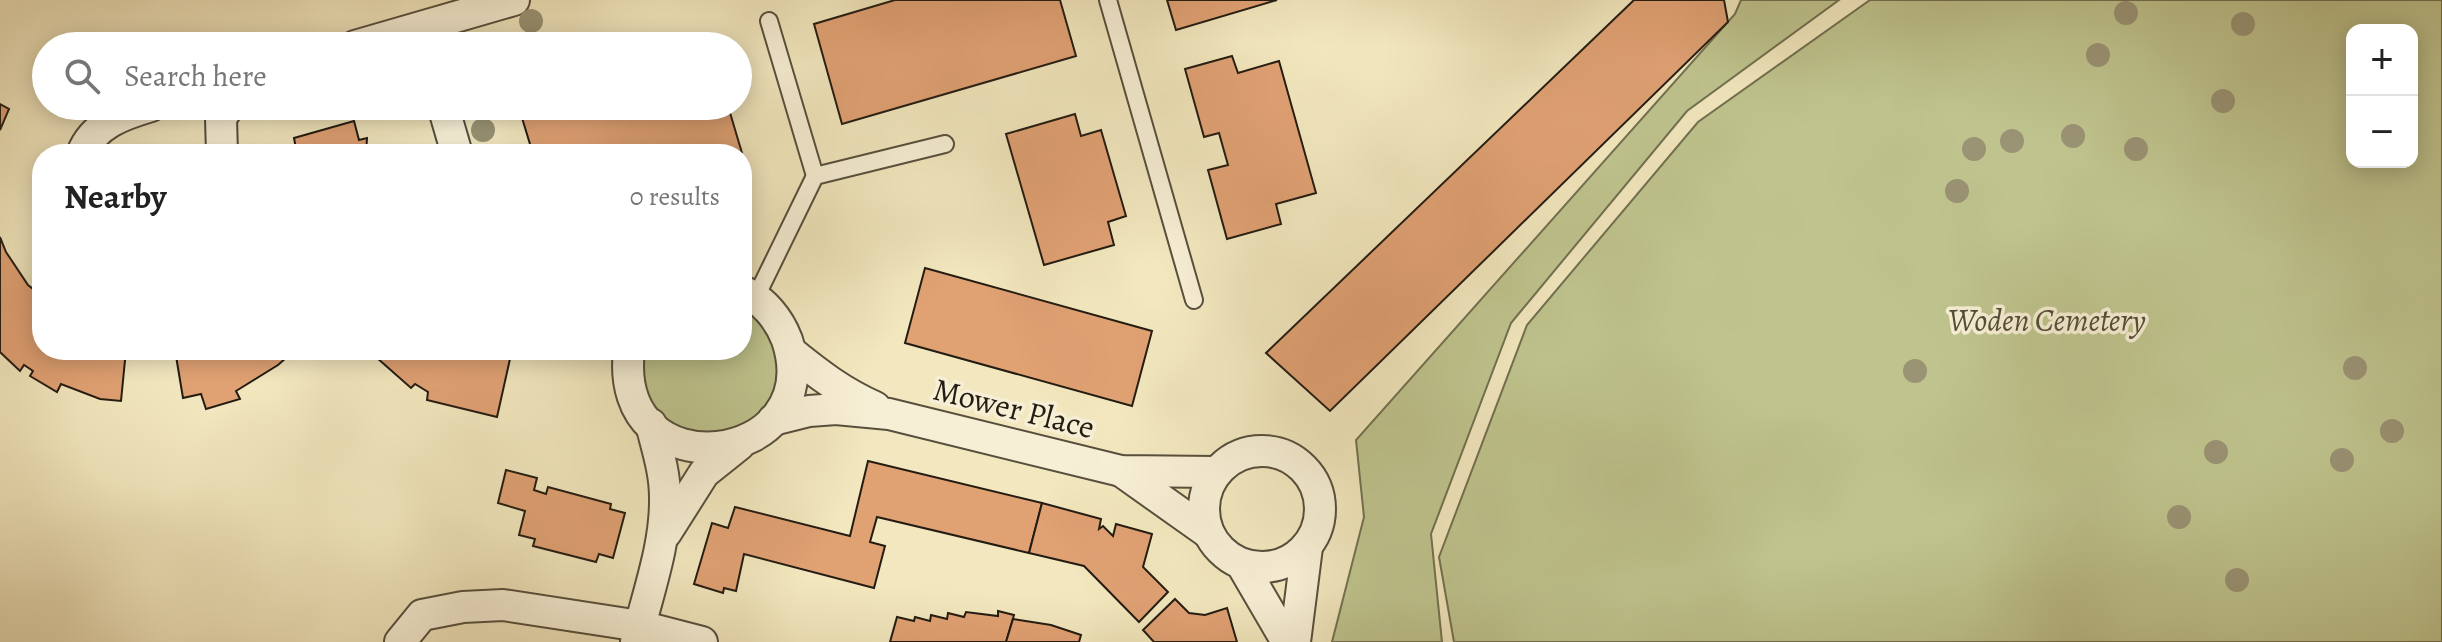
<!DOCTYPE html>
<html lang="en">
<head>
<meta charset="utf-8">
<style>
	body { margin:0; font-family:Alegreya,serif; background:#f2f2f2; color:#222 }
	.controls { position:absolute; right:24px; top:24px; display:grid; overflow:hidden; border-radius:16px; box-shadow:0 4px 20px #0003 }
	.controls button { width:72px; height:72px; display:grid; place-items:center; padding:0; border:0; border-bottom:2px solid #e0e0e0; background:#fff; color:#222; font:40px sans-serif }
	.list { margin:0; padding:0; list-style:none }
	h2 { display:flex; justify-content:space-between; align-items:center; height:104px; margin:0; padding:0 32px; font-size:34px }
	h2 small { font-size:26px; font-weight:400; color:#767676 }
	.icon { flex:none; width:44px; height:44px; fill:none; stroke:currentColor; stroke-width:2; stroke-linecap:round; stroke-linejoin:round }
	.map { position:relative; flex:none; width:2442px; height:642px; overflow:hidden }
	.search { position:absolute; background:#fff; box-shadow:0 4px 20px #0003; left:32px; top:32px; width:720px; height:88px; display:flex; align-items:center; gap:20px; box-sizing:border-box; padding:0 28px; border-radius:44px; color:#767676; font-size:30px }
	.panel { position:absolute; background:#fff; box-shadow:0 4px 20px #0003; left:32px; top:144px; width:720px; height:216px; border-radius:32px }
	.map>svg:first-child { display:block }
	.green { fill:#bfc48e; stroke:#717050; stroke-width:2; fill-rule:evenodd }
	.building { fill:#e0a173; stroke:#231c12; stroke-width:2 }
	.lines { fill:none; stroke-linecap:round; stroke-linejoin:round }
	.lane-casing { stroke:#574f3d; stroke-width:20 }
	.street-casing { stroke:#574f3d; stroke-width:34 }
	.lane { stroke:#f7efd5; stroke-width:16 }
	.street { stroke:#f7efd5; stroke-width:30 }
	.tree { fill:#9a9374 }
	.labels { text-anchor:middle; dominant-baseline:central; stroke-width:7; stroke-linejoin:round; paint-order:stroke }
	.park-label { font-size:32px; font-style:italic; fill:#524e37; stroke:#f7efd5 }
	.street-label { font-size:32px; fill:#231c12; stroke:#f7efd5 }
</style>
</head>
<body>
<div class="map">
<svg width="2442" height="642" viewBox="0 0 2442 642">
	<rect width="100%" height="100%" fill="#f2e7be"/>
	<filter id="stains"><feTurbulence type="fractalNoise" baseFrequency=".0025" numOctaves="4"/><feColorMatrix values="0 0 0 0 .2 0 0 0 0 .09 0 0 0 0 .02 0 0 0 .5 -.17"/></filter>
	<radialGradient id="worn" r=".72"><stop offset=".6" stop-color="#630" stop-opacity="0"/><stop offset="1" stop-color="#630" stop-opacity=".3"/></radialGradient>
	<g class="green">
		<polygon points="1741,0 1839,0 1687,111 1511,323 1431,534 1442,642 1332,642 1364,517 1356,440 1735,14"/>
		<path d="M 1870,0 L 2442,0 L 2442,642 L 1454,642 L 1439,557 L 1527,325 L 1698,122 ZM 2412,30 L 2412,162 L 2352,162 L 2352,30 Z"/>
		<polygon points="742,304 776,336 782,388 736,440 684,441 642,402 638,350 742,350"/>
	</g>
	<g class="building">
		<polygon points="895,0 1060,0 1076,56 842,124 814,24"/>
		<polygon points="1167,0 1277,0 1176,30"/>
		<polygon points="1634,0 1724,0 1728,22 1330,411 1266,353"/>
		<polygon points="1232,56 1238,73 1279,61 1316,193 1276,204 1281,224 1227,239 1208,170 1228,165 1219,133 1204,137 1185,69"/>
		<polygon points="0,104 9,109 0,130"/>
		<polygon points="525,106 728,106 742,153 533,154 519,108"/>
		<polygon points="1075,114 1081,136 1101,130 1126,216 1108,222 1114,245 1044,265 1006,134"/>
		<polygon points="354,121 359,140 367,138 366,154 297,154 294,138"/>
		<polygon points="0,237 6,252 28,285 42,296 42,350 126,350 121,401 100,399 61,384 57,392 30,376 33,371 24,365 20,371 0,352"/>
		<polygon points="925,268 1152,331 1132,406 905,343"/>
		<polygon points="175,350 295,350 278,365 236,391 240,399 206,409 201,394 183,398"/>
		<polygon points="368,350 512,350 497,417 427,400 428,392 415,384 411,388"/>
		<polygon points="868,461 1042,503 1029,553 877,517 870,542 885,546 874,588 744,554 736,591 724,588 723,593 694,584 712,523 728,528 735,507 850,536"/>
		<polygon points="506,470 537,478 534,490 546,494 548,487 611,504 610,509 625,513 613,558 599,554 596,562 533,546 535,539 519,535 525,511 498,503"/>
		<polygon points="1042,503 1101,519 1099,529 1103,526 1113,536 1116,524 1152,534 1143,567 1168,592 1139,622 1084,566 1029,553"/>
		<polygon points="1175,599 1189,613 1205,615 1227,608 1237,642 1154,642 1143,630"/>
		<polygon points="998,611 1014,615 1006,642 890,642 897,617 914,621 915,617 930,621 931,615 947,619 948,613 964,617 966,612 998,616"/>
		<polygon points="1013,619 1051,625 1081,635 1079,642 1006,642"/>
	</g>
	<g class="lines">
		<g class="lane-casing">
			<g id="lane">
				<polyline points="1108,0 1194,300"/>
				<polyline points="769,21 815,176"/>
				<polyline points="755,299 815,176 945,144"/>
			</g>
		</g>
		<g class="street-casing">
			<g id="street">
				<polyline points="355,46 514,0"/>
				<polyline points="443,106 457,154"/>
				<path d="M 82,154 C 93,124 124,114 151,106"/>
				<polyline points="222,154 221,118 229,106"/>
				<path d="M 629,350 C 612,495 829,467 787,340 C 779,319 763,299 742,291"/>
				<path d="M 791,352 C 818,374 843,393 875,407"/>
				<polyline points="773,420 809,411 836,409 889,414 1121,471 1216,472"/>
				<circle cx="1262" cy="509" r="58"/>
				<polyline points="1121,471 1207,532"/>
				<polyline points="666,533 704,473 739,445"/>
				<polyline points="1242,565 1287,642"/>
				<polyline points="400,642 422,615 463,607 503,605 640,626 702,642"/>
				<path d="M 636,642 C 647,595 666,546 665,497 C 665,472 657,448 651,424"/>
				<polyline points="1295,642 1307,547"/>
			</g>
		</g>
		<use href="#lane" class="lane"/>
		<use href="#street" class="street"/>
	</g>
	<g class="tree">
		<circle cx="2126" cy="13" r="12"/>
		<circle cx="531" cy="21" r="12"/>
		<circle cx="2243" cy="24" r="12"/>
		<circle cx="2098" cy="55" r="12"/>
		<circle cx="2223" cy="101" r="12"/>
		<circle cx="483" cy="130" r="12"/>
		<circle cx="2073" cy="136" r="12"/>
		<circle cx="2012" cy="141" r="12"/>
		<circle cx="1974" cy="149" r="12"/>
		<circle cx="2136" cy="149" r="12"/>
		<circle cx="1957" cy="191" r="12"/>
		<circle cx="2355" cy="368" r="12"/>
		<circle cx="1915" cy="371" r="12"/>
		<circle cx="2392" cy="431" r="12"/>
		<circle cx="2216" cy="452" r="12"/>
		<circle cx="2342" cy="460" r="12"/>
		<circle cx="2179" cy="517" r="12"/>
		<circle cx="2237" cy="580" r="12"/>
	</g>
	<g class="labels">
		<g class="park-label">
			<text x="2047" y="320">Woden Cemetery</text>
		</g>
		<g class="street-label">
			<text transform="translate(1014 408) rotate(14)">Mower Place</text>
		</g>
	</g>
	<rect width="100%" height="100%" filter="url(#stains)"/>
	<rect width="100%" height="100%" fill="url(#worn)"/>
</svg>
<div class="controls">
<button>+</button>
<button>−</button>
</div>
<div class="search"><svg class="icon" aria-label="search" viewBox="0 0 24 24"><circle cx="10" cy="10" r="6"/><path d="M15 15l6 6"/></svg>Search here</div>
<section class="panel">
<h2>Nearby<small>0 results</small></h2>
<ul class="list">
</ul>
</section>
</div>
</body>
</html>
